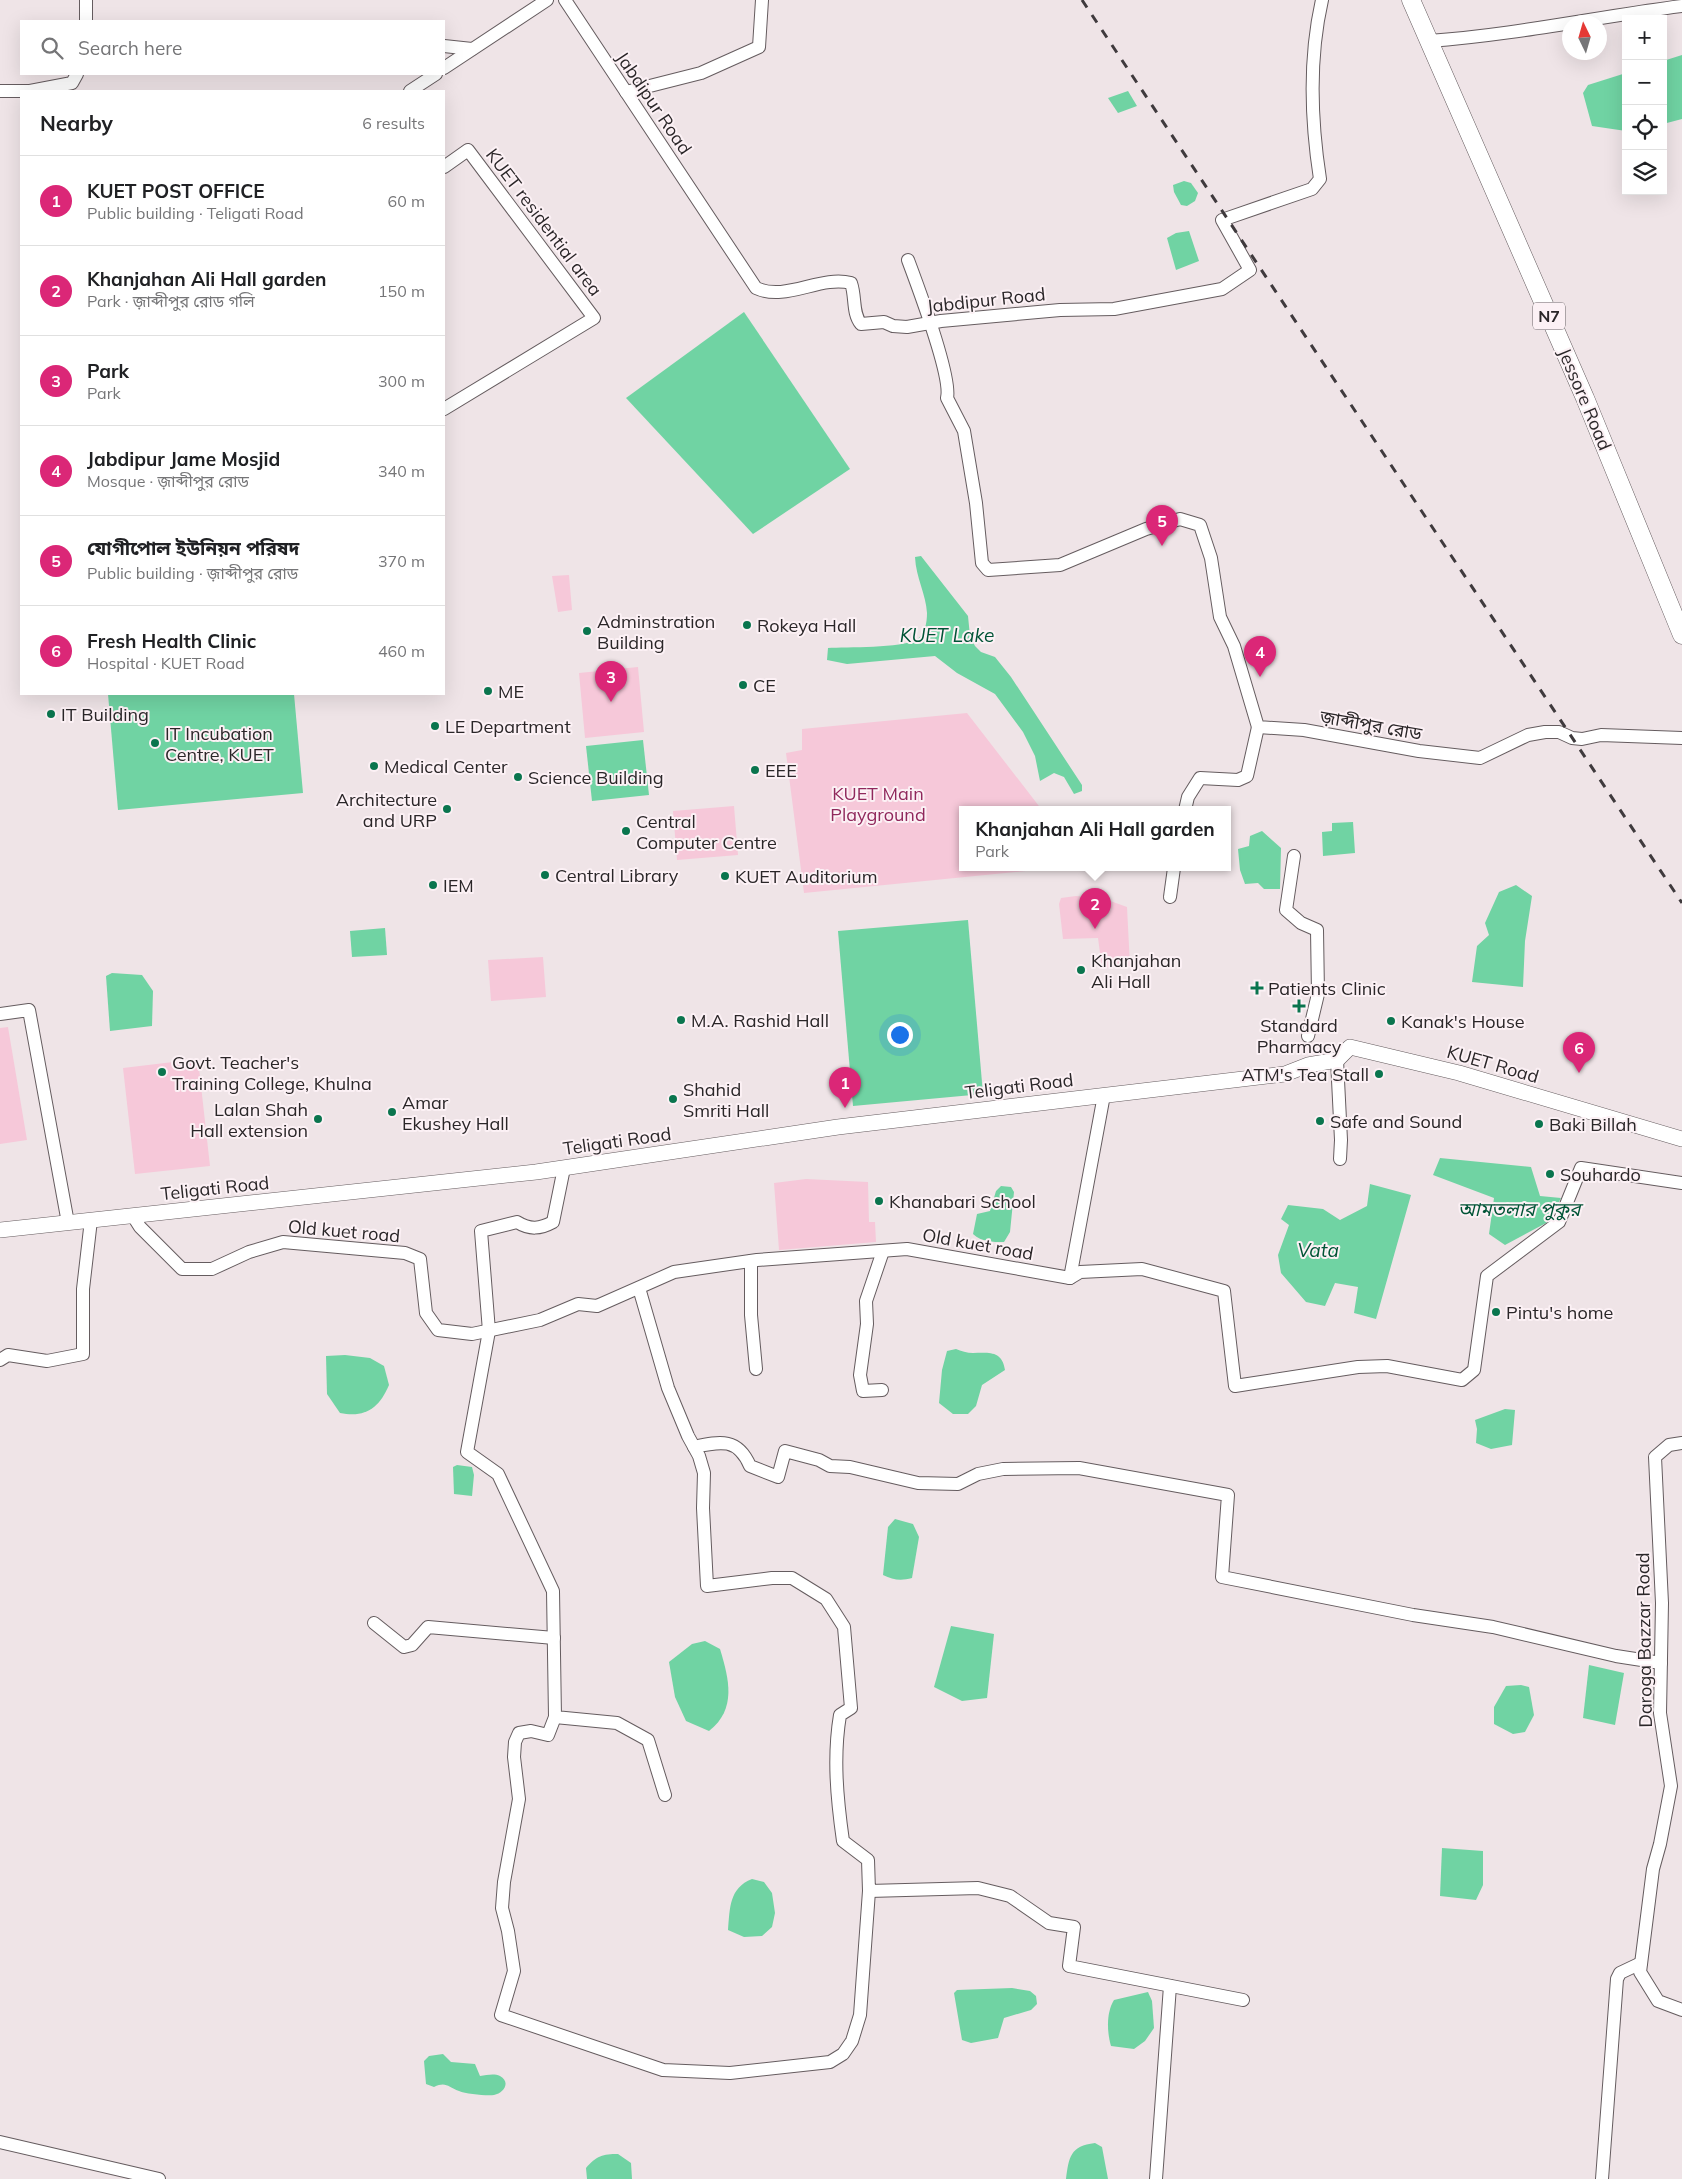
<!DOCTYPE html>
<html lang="en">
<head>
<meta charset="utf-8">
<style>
	body { margin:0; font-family:Mulish,"Noto Sans Bengali",sans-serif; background:#f6f6f6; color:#202124 }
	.controls { position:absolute; right:15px; top:15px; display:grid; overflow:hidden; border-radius:0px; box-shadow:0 5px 20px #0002 }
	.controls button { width:45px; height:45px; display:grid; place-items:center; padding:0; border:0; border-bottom:1px solid #e0e0e0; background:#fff; color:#202124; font:25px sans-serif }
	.compass { position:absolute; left:1562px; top:15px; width:45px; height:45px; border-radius:50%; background:#fff; box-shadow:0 5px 20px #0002; rotate:355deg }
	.you { position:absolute; left:899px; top:1034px; width:18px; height:18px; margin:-12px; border:4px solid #fff; border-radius:50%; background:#1a73e8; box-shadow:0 0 0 8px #1a73e833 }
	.badge { display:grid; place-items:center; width:32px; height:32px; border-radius:50%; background:#db2777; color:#fff; font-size:16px; font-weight:700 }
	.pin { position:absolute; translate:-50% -41px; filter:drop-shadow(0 1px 2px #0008) }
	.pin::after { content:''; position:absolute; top:26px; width:18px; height:15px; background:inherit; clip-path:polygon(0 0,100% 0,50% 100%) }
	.popup { position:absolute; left:959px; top:806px; width:272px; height:65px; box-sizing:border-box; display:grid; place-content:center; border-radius:0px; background:#fff; filter:drop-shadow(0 1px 4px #0005); font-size:16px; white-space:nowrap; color:#757577 }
	.popup b { font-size:19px; color:#202124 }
	.popup::after { content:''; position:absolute; left:50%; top:100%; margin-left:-10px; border:10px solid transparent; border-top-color:#fff }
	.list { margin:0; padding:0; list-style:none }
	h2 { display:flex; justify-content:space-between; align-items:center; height:65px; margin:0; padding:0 20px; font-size:21px }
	h2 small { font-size:16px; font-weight:400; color:#757577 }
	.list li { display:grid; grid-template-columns:32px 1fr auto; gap:15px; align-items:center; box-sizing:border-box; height:90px; padding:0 20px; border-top:1px solid #e0e0e0 }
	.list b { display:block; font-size:19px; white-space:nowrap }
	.list p { margin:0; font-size:16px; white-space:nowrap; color:#757577 }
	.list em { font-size:16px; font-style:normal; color:#757577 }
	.icon { flex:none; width:28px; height:28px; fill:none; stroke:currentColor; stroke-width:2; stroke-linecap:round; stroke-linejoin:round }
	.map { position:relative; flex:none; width:1682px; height:2179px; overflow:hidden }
	.search { position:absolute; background:#fff; box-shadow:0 5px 20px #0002; left:20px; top:20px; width:425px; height:55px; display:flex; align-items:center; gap:12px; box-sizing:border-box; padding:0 18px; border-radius:0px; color:#757577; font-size:19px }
	.panel { position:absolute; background:#fff; box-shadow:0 5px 20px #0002; left:20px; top:90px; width:425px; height:605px; border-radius:0px }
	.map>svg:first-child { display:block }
	.green { fill:#f6c8d9 }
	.water { fill:#70d3a3 }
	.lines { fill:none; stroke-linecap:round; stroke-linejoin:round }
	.minor-casing { stroke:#655c5f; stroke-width:14 }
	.major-casing { stroke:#655c5f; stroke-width:16 }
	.highway-casing { stroke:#655c5f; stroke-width:19 }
	.minor { stroke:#fff; stroke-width:12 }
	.major { stroke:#fff; stroke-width:15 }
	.highway { stroke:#fff; stroke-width:18 }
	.rail { stroke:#3f3a3d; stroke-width:3; stroke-dasharray:9 9; stroke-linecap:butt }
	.poi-dot { fill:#0a754e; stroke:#fcf1f5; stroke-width:2 }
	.labels { text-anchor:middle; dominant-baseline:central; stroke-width:4; stroke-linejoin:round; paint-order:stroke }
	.shield { fill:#fcf1f5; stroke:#696366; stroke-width:1 }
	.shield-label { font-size:16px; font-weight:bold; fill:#2a2628 }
	.street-label { font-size:18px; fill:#2a2628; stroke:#fcf1f5 }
	.poi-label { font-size:18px; fill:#2a2628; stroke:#fcf1f5; text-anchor:start }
	.park-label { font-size:18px; fill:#90285c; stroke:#fcf1f5 }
	.water-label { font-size:19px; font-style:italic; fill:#005436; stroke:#fcf1f5 }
</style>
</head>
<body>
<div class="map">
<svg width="1682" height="2179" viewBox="0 0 1682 2179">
	<rect width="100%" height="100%" fill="#efe4e7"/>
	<g class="green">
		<polygon points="569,575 572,610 558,612 552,576"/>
		<polygon points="638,667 644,732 585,738 579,673"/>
		<polygon points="967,713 1042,810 962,810 962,868 1056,868 804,893 786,753 802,750 802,729"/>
		<polygon points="734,806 738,855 677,860 673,811"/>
		<polygon points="1076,896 1102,898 1127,907 1130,966 1102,968 1098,938 1063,939 1059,904 1061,898"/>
		<polygon points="543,957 546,997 491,1001 488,960"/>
		<polygon points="8,1027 27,1140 0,1144 0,1028"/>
		<polygon points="198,1059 210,1166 135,1174 123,1068"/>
		<polygon points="806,1179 868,1182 869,1222 875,1222 876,1242 779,1250 774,1183"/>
	</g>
	<g class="water">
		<polygon points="1682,55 1682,119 1663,124 1663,61"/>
		<polygon points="1626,73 1626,131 1592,126 1583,93 1588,85"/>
		<polygon points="1128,91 1137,106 1118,113 1108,98"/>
		<polygon points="1184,181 1191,183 1198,193 1195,201 1187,206 1181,205 1174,192 1173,185"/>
		<polygon points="1189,231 1199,261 1176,270 1167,238 1176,233"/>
		<polygon points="744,312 850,469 753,534 626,398"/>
		<path d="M 921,556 L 968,616 L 970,636 L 975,646 L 981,652 L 995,657 L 1011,677 L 1082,785 L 1082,791 L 1074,794 L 1064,777 L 1054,773 L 1040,781 L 1035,756 L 1023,732 L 995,694 L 957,673 L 935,656 L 847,664 L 827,660 L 828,648 C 846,647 902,648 916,640 C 925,635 927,623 927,613 C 926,594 916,578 915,557 Z"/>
		<polygon points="108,694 294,694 303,793 118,810"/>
		<polygon points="643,740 649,795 592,801 586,746"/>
		<polygon points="1353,822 1355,853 1323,856 1322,832 1332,831 1332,823"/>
		<polygon points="1262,831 1281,848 1280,889 1264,889 1258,883 1245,884 1240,870 1238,849 1249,846 1250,836"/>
		<polygon points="1516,885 1532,896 1525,941 1523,987 1472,982 1477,946 1489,935 1485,923 1499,892"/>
		<polygon points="968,920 983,1094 853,1106 838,931"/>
		<polygon points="385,928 387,955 352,957 350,931"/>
		<polygon points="112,973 142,975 153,991 152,1026 110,1031 106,976"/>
		<polygon points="1440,1158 1531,1167 1540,1196 1561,1198 1548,1222 1505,1245 1489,1234 1494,1198 1433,1175"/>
		<polygon points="1370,1184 1411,1195 1376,1319 1354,1313 1358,1287 1335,1283 1325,1306 1306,1302 1281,1273 1278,1255 1289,1225 1281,1219 1288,1205 1323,1209 1340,1220 1367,1206"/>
		<path d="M 1001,1186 L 1011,1187 L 1014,1192 L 1010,1232 L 1004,1242 C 992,1242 982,1242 973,1234 L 977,1214 L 990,1211 L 996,1191 Z"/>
		<path d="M 956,1349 C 961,1351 967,1353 973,1353 C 988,1353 1002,1350 1005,1370 L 982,1385 L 976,1406 L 968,1414 L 953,1414 L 939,1403 L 942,1370 L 947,1351 Z"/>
		<path d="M 345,1355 L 370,1358 L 384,1366 L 389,1385 C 379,1408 366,1418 340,1413 L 327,1394 L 326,1356 Z"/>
		<polygon points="1505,1409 1515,1410 1512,1445 1491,1449 1476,1443 1477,1429 1475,1420"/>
		<polygon points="457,1465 472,1467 474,1475 472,1496 454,1494 453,1467"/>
		<path d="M 895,1519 L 913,1524 L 919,1537 L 912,1578 C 901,1581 893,1580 883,1575 L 888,1527 Z"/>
		<polygon points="951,1626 994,1634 987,1698 962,1701 934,1687"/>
		<path d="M 705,1641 L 720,1649 C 729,1679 737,1709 709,1731 L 686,1721 L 675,1697 L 669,1662 L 692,1644 Z"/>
		<polygon points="1589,1665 1624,1673 1615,1725 1583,1718"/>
		<polygon points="1521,1685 1529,1687 1534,1715 1525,1732 1513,1734 1494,1724 1494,1707 1506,1686"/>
		<polygon points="1442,1848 1483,1851 1483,1885 1476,1900 1440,1896"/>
		<path d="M 752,1879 L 764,1882 L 772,1893 L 775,1913 L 772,1927 L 762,1936 L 744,1937 L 728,1930 C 730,1908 729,1888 752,1879 Z"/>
		<polygon points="1012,1988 1030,1991 1036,1996 1037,2004 1031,2010 1004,2018 998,2038 971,2043 962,2040 954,1993 957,1990"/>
		<path d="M 1148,1992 L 1152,2001 L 1154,2028 L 1145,2041 L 1134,2049 L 1111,2046 C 1107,2032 1106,2013 1114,2000 Z"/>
		<path d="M 443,2054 L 451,2062 L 475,2064 L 480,2076 C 487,2075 494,2073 500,2076 C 511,2082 504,2093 494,2095 C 487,2096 466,2094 459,2091 C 448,2087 446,2081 434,2087 L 426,2084 L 424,2061 L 429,2056 Z"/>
		<path d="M 1095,2143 L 1102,2147 L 1108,2179 L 1066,2179 C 1069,2157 1070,2146 1095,2143 Z"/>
		<path d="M 618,2154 L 631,2163 L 632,2179 L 587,2179 L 586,2168 C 596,2156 603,2154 618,2154 Z"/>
	</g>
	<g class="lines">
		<g class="minor-casing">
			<g id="minor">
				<path d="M 565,0 L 756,288 C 786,302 820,275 851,283 C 856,297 852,313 861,324 L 884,322 L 893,326 L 907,327 L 941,321 L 1060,310 L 1114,309 L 1222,289 L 1250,270 L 1222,220 L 1312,189 L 1320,179 C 1311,121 1309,57 1322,0"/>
				<polyline points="86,21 86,0"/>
				<path d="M 1429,41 C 1514,35 1597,17 1682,6"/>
				<polyline points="444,46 472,49"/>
				<polyline points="444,68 547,0"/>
				<polyline points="0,91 30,91 72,83 77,74"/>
				<polyline points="410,91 436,74"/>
				<polyline points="626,92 701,73 759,47 762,0"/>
				<polyline points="444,167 468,150 594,318 444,409"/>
				<path d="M 908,260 C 917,284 952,377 947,398 L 964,431 L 976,503 L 982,563 L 988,570 L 1060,565 L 1146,529 L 1180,519 L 1200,525 L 1211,558 L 1220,617 L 1234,646 L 1258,727 L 1304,730 L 1419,751 L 1480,758 L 1528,735 L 1545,732 L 1559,732 L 1572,738 L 1582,739 L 1601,735 L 1682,738"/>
				<polyline points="1185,810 1188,797 1200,778 1238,780 1247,776 1258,727"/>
				<polyline points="1294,856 1286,910 1301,923 1317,930 1318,994 1308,1036"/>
				<polyline points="1170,897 1174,868"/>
				<polyline points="0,1014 29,1010 68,1223"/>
				<polyline points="1337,1060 1341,1140 1340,1159"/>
				<path d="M 564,1168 L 553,1222 C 540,1229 530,1230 517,1222 L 481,1231 L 489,1331 L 467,1452 L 498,1474 L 553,1591 L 555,1717 L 617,1723 L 648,1740 L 665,1795"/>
				<polyline points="133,1216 140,1227 182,1269 212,1269 249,1252 283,1242 405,1253 420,1259 426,1313 438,1330 472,1334 540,1320 578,1304 597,1306 674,1272 757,1260 907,1249 1070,1278 1080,1272 1142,1269 1224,1291 1235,1386 1358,1367 1387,1366 1462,1380 1474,1370 1487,1276 1559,1222 1581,1168 1682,1183"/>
				<polyline points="751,1261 751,1315 756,1369"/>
				<polyline points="1070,1278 1104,1095"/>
				<path d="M 639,1288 L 668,1388 L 688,1436 L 699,1456 L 704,1473 L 703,1508 L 707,1586 L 772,1578 L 792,1578 L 826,1599 L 844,1627 L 851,1708 L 840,1715 C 833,1757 837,1799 843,1841 L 868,1860 L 869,1891 L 978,1888 L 1010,1896 L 1049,1923 L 1074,1927 L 1069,1966 L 1243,2000"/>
				<polyline points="0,1360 8,1355 47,1361 83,1354 83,1289 91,1220"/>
				<polyline points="882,1390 863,1391 860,1375 867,1324 866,1301 883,1251"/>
				<polyline points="1682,1443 1669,1445 1655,1457 1662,1603 1660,1713 1671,1786 1660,1844 1653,1869 1640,1972 1658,2001 1682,2010"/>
				<path d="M 694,1447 C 721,1441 738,1438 750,1466 L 778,1477 L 785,1451 L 819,1460 L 830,1466 L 850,1467 L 918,1483 L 958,1484 L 978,1474 L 1003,1469 L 1079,1468 L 1228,1495 L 1222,1577 L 1413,1615 L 1493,1627 L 1616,1656 L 1661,1663"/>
				<polyline points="374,1623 404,1647 412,1645 428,1627 554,1638"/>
				<polyline points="555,1717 548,1735 531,1731 519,1733 515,1742 514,1757 519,1799 504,1882 502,1908 508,1931 514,1971 501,2015 663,2070 730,2073 830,2062 843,2054 852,2041 860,2015 869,1891"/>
				<polyline points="0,2142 159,2179"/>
				<polyline points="1156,2179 1170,1986"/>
				<polyline points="1602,2179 1617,1979 1620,1973 1641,1963"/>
			</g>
		</g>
		<g class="major-casing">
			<polyline id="major" points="0,1230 536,1172 838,1127 1285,1074 1308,1065 1337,1060 1350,1047 1459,1073 1682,1139"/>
		</g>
		<g class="highway-casing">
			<polyline id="highway" points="1411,0 1585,398 1682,635"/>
		</g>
		<use href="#minor" class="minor"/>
		<use href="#major" class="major"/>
		<use href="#highway" class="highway"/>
		<polyline class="rail" points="1082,0 1682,903"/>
	</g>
	<g class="poi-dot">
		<circle cx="747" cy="625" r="5"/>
		<circle cx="587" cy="631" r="5"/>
		<circle cx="743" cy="685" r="5"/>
		<circle cx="488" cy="691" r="5"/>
		<circle cx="51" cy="714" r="5"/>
		<circle cx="435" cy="726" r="5"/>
		<circle cx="155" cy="743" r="5"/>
		<circle cx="374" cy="766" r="5"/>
		<circle cx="755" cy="770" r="5"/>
		<circle cx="518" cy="777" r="5"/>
		<circle cx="447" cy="809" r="5"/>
		<circle cx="626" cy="831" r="5"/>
		<circle cx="545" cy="875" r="5"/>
		<circle cx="725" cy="876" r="5"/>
		<circle cx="433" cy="885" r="5"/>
		<circle cx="1081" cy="970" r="5"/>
		<path d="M1254.5 980.5h5v5h5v5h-5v5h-5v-5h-5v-5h5z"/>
		<path d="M1296.5 998.5h5v5h5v5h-5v5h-5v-5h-5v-5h5z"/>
		<circle cx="681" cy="1020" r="5"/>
		<circle cx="1391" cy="1021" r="5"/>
		<circle cx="162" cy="1072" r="5"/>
		<circle cx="1379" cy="1074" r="5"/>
		<circle cx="673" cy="1099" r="5"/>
		<circle cx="392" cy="1112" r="5"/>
		<circle cx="318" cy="1119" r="5"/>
		<circle cx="1320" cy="1121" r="5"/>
		<circle cx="1539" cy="1124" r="5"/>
		<circle cx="1550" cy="1174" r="5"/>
		<circle cx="879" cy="1201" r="5"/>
		<circle cx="1496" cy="1312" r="5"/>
	</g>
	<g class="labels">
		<rect class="shield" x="1533" y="302.5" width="32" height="27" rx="4"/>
		<g class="shield-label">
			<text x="1549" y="316">N7</text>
		</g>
		<g class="street-label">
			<text transform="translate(654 103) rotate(56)">Jabdipur Road</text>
			<text transform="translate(544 222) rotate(53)">KUET residential area</text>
			<text transform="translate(986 300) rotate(-6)">Jabdipur Road</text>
			<text transform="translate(1585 399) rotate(67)">Jessore Road</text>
			<text transform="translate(1371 725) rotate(10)">জ়াব্দীপুর রোড</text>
			<text transform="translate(1493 1064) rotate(16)">KUET Road</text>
			<text transform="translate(1019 1086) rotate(-7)">Teligati Road</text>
			<text transform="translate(617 1141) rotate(-8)">Teligati Road</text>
			<text transform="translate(215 1188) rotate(-6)">Teligati Road</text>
			<text transform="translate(344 1231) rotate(5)">Old kuet road</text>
			<text transform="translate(978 1244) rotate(10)">Old kuet road</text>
			<text transform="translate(1644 1640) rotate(-91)">Daroga Bazzar Road</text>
		</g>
		<g class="poi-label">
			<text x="597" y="621">Adminstration<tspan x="597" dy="21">Building</tspan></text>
			<text x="757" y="625">Rokeya Hall</text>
			<text x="753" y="685">CE</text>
			<text x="498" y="691">ME</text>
			<text x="61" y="714">IT Building</text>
			<text x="445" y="726">LE Department</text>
			<text x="165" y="733">IT Incubation<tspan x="165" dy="21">Centre, KUET</tspan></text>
			<text x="384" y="766">Medical Center</text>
			<text x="765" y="770">EEE</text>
			<text x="528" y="777">Science Building</text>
			<text x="437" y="799" text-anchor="end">Architecture<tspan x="437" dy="21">and URP</tspan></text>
			<text x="636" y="821">Central<tspan x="636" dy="21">Computer Centre</tspan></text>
			<text x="555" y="875">Central Library</text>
			<text x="735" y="876">KUET Auditorium</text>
			<text x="443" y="885">IEM</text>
			<text x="1091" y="960">Khanjahan<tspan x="1091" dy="21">Ali Hall</tspan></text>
			<text x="1268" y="988">Patients Clinic</text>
			<text x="691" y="1020">M.A. Rashid Hall</text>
			<text x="1401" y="1021">Kanak's House</text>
			<text x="1299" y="1025" text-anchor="middle">Standard<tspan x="1299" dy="21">Pharmacy</tspan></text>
			<text x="172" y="1062">Govt. Teacher's<tspan x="172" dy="21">Training College, Khulna</tspan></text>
			<text x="1369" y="1074" text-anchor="end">ATM's Tea Stall</text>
			<text x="683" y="1089">Shahid<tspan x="683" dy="21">Smriti Hall</tspan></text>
			<text x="402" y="1102">Amar<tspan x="402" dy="21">Ekushey Hall</tspan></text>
			<text x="308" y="1109" text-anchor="end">Lalan Shah<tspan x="308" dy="21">Hall extension</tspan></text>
			<text x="1330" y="1121">Safe and Sound</text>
			<text x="1549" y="1124">Baki Billah</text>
			<text x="1560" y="1174">Souhardo</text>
			<text x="889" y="1201">Khanabari School</text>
			<text x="1506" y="1312">Pintu's home</text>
		</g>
		<g class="park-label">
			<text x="878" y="793">KUET Main<tspan x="878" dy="21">Playground</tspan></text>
		</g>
		<g class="water-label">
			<text x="947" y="635">KUET Lake</text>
			<text x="1519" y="1209">আমতলার পুকুর</text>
			<text x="1318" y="1250">Vata</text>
		</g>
	</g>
</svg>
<div class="controls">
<button>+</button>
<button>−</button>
<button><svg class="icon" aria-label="locate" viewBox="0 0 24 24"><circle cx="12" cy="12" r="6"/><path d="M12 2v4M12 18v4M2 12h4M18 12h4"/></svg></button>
<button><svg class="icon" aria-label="layers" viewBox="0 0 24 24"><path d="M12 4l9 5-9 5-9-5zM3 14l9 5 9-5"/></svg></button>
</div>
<svg class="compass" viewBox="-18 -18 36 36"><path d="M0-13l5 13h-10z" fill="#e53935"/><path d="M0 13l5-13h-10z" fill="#757577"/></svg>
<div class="you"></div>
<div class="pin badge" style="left:845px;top:1108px">1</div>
<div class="pin badge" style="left:1095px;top:929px">2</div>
<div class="popup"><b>Khanjahan Ali Hall garden</b>Park</div>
<div class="pin badge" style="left:611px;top:702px">3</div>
<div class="pin badge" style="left:1260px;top:677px">4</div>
<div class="pin badge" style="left:1162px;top:546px">5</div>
<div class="pin badge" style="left:1579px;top:1073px">6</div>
<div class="search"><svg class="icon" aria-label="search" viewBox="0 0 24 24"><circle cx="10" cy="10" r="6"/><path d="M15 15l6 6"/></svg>Search here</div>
<section class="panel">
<h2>Nearby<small>6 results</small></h2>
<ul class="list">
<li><span class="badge">1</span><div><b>KUET POST OFFICE</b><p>Public building · Teligati Road</p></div><em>60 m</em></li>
<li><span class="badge">2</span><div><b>Khanjahan Ali Hall garden</b><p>Park · জ়াব্দীপুর রোড গলি</p></div><em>150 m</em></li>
<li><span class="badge">3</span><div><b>Park</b><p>Park</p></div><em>300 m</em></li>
<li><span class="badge">4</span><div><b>Jabdipur Jame Mosjid</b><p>Mosque · জ়াব্দীপুর রোড</p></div><em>340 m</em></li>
<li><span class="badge">5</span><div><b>যোগীপোল ইউনিয়ন পরিষদ</b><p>Public building · জ়াব্দীপুর রোড</p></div><em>370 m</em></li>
<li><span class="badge">6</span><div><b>Fresh Health Clinic</b><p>Hospital · KUET Road</p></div><em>460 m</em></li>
</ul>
</section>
</div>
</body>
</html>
